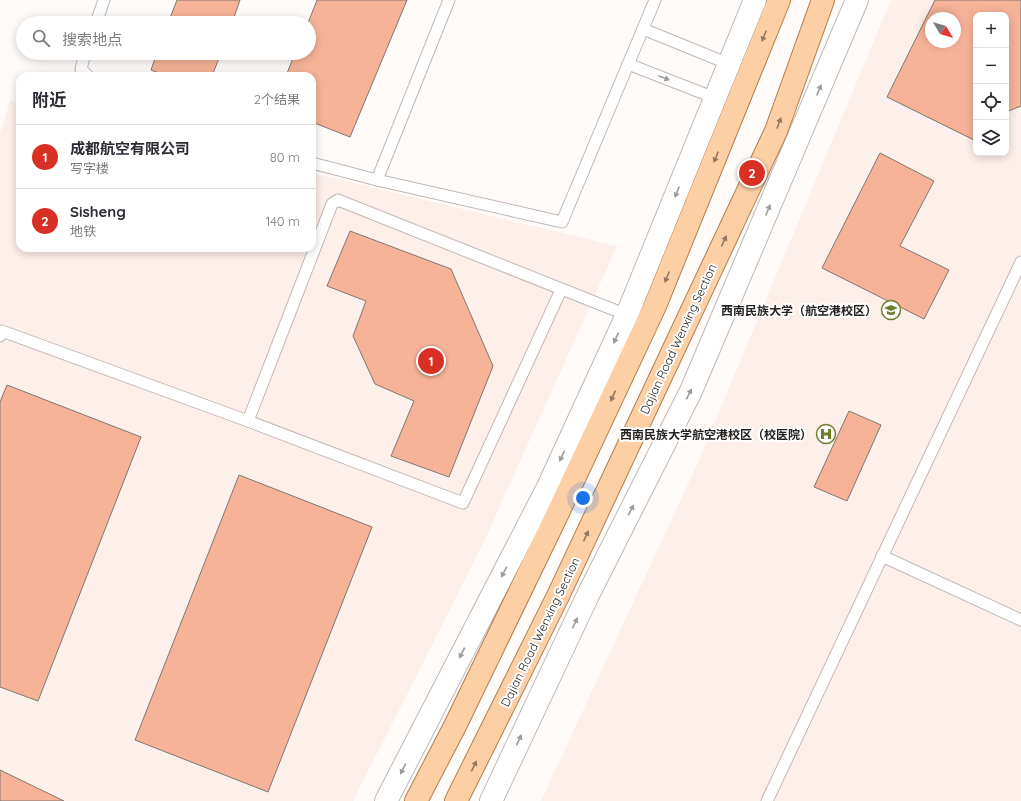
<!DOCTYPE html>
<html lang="zh">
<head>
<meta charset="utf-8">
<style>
	body { margin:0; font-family:Quicksand,"Noto Sans SC",sans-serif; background:#f7f7f7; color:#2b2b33 }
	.controls { position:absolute; right:12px; top:12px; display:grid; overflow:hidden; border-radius:8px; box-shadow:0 2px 10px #0003 }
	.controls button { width:36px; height:36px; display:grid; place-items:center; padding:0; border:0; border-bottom:1px solid #e1e1e2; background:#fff; color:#2b2b33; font:20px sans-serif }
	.compass { position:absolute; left:925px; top:12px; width:36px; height:36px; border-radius:50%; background:#fff; box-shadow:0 2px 10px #0003; rotate:128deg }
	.you { position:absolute; left:583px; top:498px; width:14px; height:14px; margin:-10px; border:3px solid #fff; border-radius:50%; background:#1a73e8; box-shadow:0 0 0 6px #1a73e833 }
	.badge { display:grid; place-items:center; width:26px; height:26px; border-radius:50%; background:#d93025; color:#fff; font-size:13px; font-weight:700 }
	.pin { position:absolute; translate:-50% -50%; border:2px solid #fff; box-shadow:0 1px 4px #0006 }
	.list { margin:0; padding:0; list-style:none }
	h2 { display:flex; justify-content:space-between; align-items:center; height:52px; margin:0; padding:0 16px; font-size:17px }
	h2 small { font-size:13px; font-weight:400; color:#7c7c81 }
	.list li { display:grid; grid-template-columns:26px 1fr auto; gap:12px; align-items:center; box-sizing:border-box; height:64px; padding:0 16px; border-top:1px solid #e1e1e2 }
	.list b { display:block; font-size:15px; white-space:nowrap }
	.list p { margin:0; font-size:13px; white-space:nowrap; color:#7c7c81 }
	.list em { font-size:13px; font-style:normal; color:#7c7c81 }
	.icon { flex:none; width:22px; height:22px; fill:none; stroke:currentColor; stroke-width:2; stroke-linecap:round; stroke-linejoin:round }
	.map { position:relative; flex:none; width:1021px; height:801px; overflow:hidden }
	.search { position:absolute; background:#fff; box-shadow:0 2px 10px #0003; left:16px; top:16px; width:300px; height:44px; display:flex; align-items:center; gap:10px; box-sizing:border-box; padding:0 14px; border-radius:22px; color:#7c7c81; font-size:15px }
	.panel { position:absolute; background:#fff; box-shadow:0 2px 10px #0003; left:16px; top:72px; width:300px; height:180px; border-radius:12px }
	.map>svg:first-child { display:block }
	.built { fill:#fdefe9; fill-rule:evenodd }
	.building { fill:#f6b398; stroke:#7f7774; fill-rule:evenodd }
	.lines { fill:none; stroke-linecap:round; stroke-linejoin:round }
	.lane-casing { stroke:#c1b8b5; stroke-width:13 }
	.secondary-casing { stroke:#c1b8b5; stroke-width:24 }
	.primary-casing { stroke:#b07e4f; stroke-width:24 }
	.lane { stroke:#fff; stroke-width:11 }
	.secondary { stroke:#fff; stroke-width:22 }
	.primary { stroke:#fdcfa5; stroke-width:22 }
	.oneway { fill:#917862 }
	.oneway2 { fill:#9d9c9b }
	.labels { text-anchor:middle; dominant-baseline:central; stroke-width:4; stroke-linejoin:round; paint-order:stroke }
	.poi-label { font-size:12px; font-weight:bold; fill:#252220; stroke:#fff; text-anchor:end }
	.street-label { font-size:12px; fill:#252220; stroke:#fff }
</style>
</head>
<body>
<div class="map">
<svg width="1021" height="801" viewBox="0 0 1021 801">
	<rect width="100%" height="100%" fill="#fefbf9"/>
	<g class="built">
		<path d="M 891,0 L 1021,0 L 1021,801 L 541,801 L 696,467 ZM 976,15 L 1006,15 L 1006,153 L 976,153 ZM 931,18 L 955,18 L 955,42 L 931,42 Z"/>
		<polygon points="10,101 20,103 20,248 312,248 312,173 617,246 481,548 353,801 0,801 0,134"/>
	</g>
	<g class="building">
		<polygon points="177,0 240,0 232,23 168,23"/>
		<polygon points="317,0 407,0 350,137 312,122 312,76 286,76 295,53 309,53 309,23 308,23"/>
		<path d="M 935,0 L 1021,0 L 1021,106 L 1006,112 L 1006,15 L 976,15 L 976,141 L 887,97 ZM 931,18 L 955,18 L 955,42 L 931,42 Z"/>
		<polygon points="157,53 221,53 212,76 166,76 151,70"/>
		<polygon points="880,153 934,181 900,246 949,270 924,319 822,268"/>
		<polygon points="350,231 451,269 493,366 449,477 391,456 414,401 375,384 353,336 366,301 327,286"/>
		<polygon points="7,385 141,437 38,701 0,687 0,402"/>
		<polygon points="849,411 881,425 847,501 814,487"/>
		<polygon points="239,475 372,527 268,792 135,740"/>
		<polygon points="0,770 64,801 0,801"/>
	</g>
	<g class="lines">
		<g class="lane-casing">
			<g id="lane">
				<polyline points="96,23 104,0"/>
				<polyline points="643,29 729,64"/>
				<polyline points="85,53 81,69 88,76"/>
				<polyline points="628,64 715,98"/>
				<polyline points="312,163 377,180 562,222 655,0"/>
				<polyline points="377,180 449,0"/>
				<polyline points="561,290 463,503 248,421 332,204 338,200 627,315"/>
				<polyline points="0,336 2,331 248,421"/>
				<polyline points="882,556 1021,620"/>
				<polyline points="767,801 1021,262"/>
			</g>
		</g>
		<g class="secondary-casing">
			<g id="secondary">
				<polyline points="386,801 547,489 627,315 755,0"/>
				<polyline points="491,801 588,595 691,391 857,0"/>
			</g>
		</g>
		<g class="primary-casing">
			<g id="primary">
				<polyline points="416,801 455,726 556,517 655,306 779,0"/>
				<polyline points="456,801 558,596 776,131 823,0"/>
			</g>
		</g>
		<use href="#lane" class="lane"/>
		<use href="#secondary" class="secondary"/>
		<use href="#primary" class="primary"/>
	</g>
	<defs><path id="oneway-solid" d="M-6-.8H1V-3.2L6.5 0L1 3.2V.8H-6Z"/></defs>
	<g class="oneway">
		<use href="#oneway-solid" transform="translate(764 36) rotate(112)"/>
		<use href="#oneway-solid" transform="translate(779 123) rotate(-70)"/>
		<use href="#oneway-solid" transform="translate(716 157) rotate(112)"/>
		<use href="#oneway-solid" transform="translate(724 241) rotate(-65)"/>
		<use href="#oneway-solid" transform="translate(667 277) rotate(112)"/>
		<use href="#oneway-solid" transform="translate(613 396) rotate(115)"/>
		<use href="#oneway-solid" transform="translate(586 536) rotate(-65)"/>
		<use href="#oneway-solid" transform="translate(474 766) rotate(-64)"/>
	</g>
	<g class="oneway2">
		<use href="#oneway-solid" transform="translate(664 78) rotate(21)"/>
		<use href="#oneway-solid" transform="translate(819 90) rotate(-67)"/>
		<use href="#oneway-solid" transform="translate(677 192) rotate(112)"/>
		<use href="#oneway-solid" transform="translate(768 210) rotate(-67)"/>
		<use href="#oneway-solid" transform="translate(616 338) rotate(115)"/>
		<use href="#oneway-solid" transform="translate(689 394) rotate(-64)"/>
		<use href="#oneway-solid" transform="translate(562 456) rotate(115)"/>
		<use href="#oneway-solid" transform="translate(631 510) rotate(-63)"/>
		<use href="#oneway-solid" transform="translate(504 572) rotate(118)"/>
		<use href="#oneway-solid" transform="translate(575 623) rotate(-65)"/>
		<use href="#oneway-solid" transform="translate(462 653) rotate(117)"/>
		<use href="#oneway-solid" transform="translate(519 740) rotate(-65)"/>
		<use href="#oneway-solid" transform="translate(403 769) rotate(117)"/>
	</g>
	<defs>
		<g id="university-ring" transform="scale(1)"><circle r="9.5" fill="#fff" stroke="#6e7e2c" stroke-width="1.5"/><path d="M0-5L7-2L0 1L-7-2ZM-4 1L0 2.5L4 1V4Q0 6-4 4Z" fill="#6e7e2c"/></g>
		<g id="hospital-ring" transform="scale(1)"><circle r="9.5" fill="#fff" stroke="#6e7e2c" stroke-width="1.5"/><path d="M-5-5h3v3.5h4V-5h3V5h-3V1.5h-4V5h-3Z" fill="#6e7e2c"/></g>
	</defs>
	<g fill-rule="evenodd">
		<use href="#university-ring" x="891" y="310"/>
		<use href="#hospital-ring" x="826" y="434"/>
	</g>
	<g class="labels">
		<g class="poi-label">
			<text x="877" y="310">西南民族大学（航空港校区）</text>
			<text x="812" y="434">西南民族大学航空港校区（校医院）</text>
		</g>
		<g class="street-label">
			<text transform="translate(678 339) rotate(-65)">Dajian Road Wenxing Section</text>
			<text transform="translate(540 632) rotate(-64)">Dajian Road Wenxing Section</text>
		</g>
	</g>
</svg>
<div class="controls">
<button>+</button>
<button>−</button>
<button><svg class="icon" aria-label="locate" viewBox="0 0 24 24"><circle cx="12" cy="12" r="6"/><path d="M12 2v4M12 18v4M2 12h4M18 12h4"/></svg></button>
<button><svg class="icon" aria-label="layers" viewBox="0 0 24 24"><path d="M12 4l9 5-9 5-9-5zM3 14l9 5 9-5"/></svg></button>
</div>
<svg class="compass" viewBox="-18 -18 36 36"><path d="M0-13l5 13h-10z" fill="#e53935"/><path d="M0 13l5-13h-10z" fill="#7c7c81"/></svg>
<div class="you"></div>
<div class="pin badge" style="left:431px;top:361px">1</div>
<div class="pin badge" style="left:752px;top:173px">2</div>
<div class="search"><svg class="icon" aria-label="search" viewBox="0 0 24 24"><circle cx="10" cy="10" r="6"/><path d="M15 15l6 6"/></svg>搜索地点</div>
<section class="panel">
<h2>附近<small>2个结果</small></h2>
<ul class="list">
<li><span class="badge">1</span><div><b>成都航空有限公司</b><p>写字楼</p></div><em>80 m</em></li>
<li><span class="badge">2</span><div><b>Sisheng</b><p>地铁</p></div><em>140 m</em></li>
</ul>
</section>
</div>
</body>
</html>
